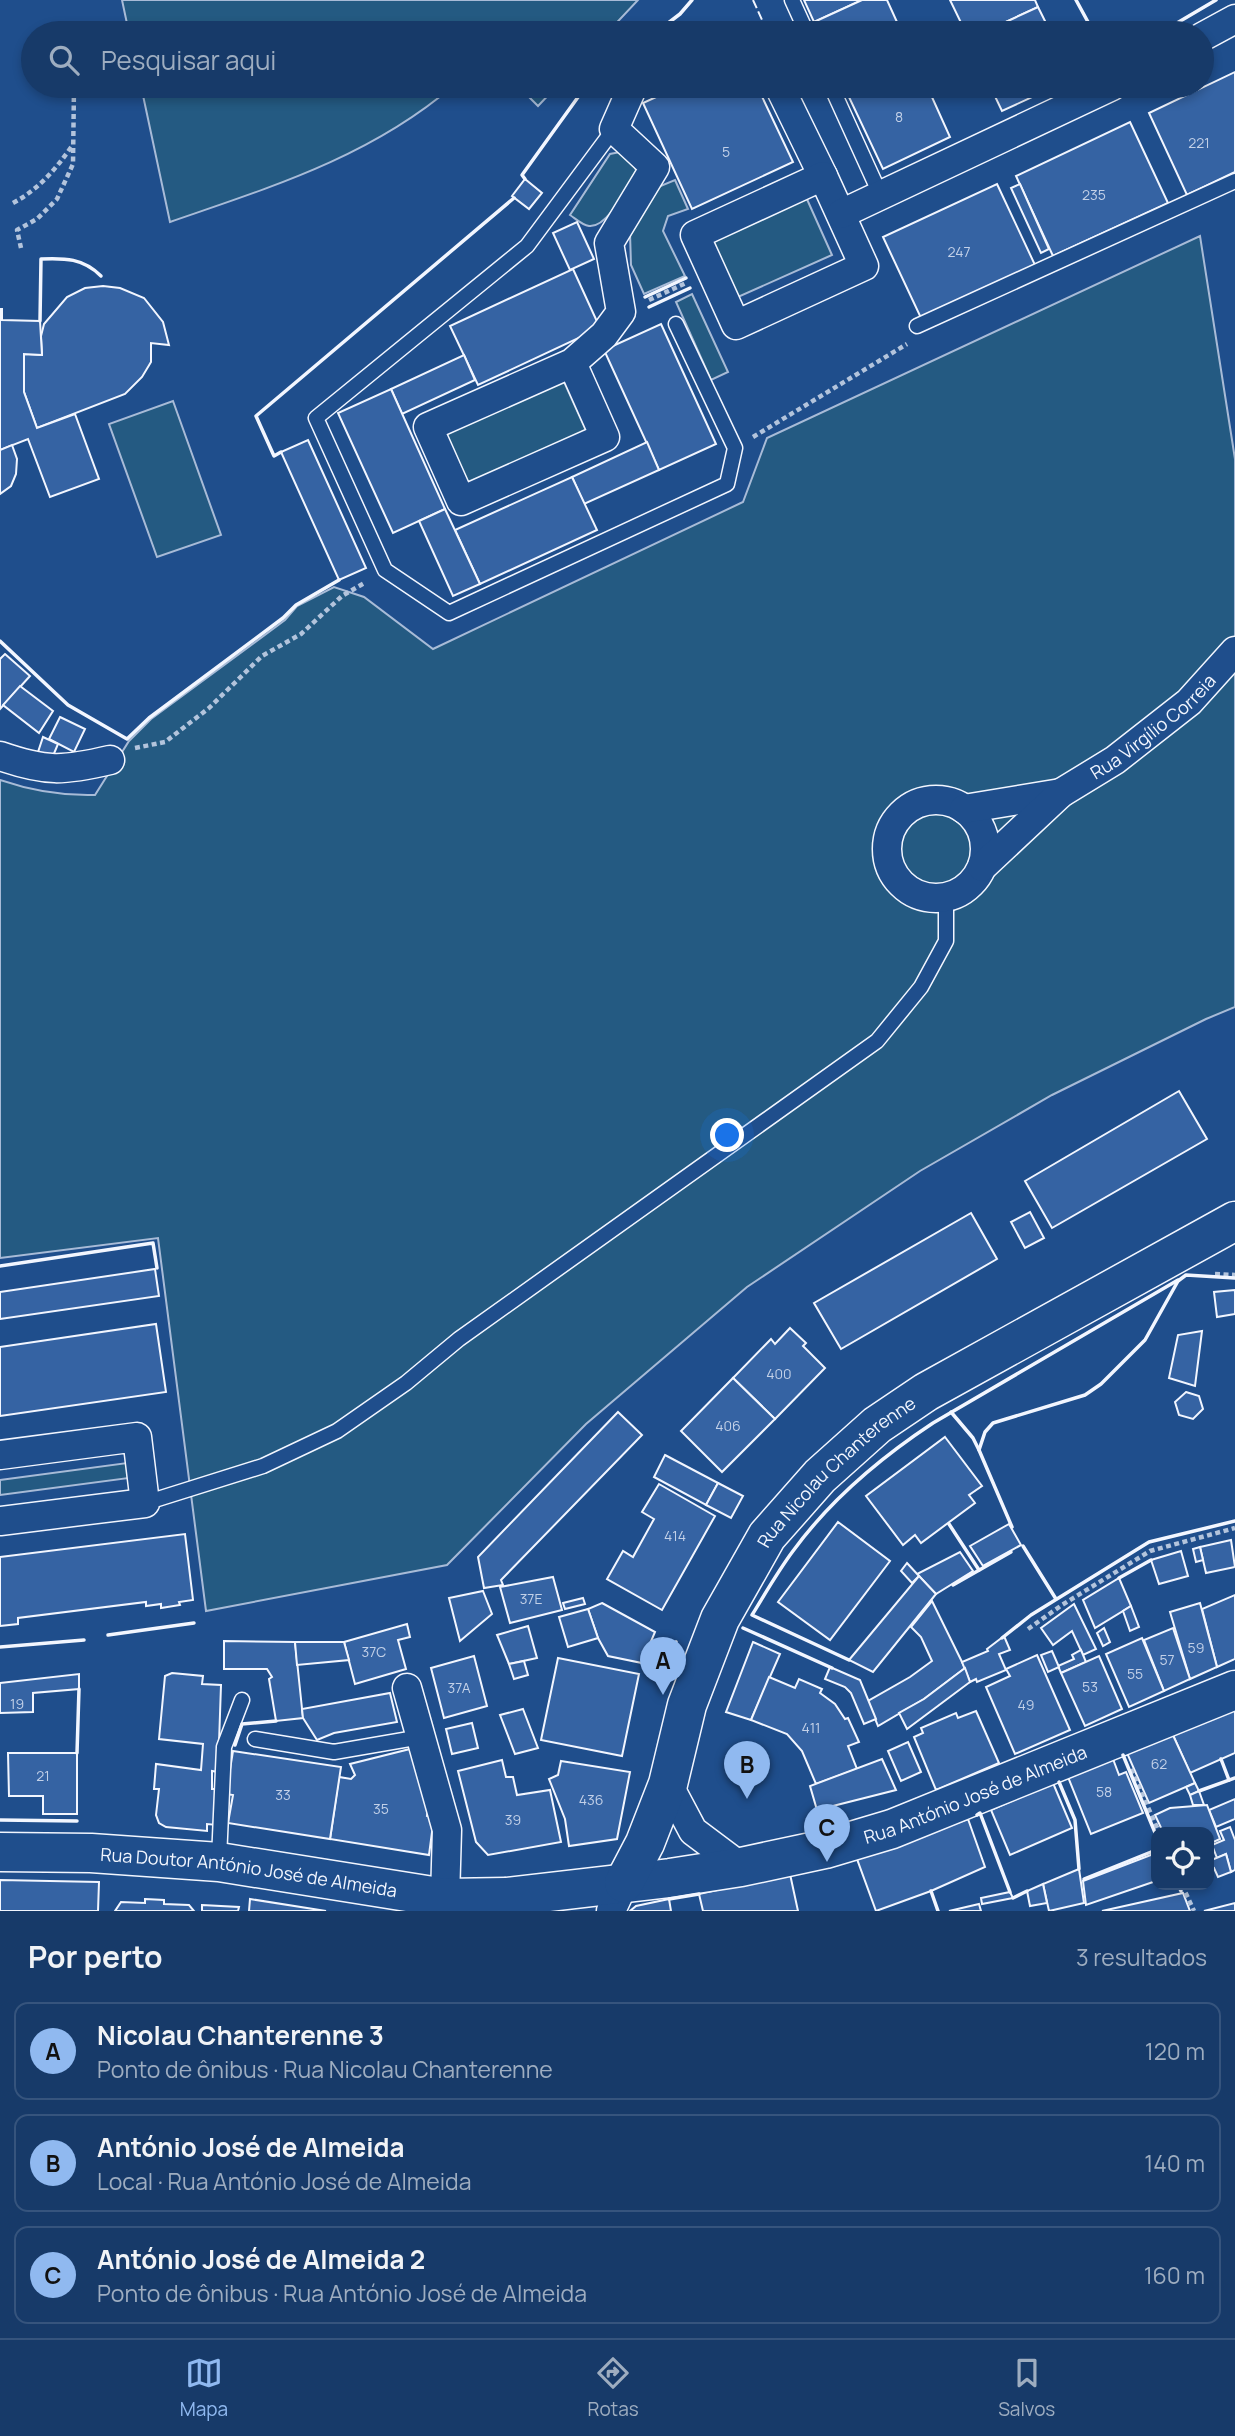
<!DOCTYPE html>
<html lang="pt">
<head>
<meta charset="utf-8">
<style>
	body { margin:0; font-family:Manrope,sans-serif; background:#20416f; color:#f1f3f6 }
	.controls { position:absolute; right:21px; bottom:21px; display:grid; overflow:hidden; border-radius:14px; box-shadow:0 4px 10px #0003 }
	.controls button { width:63px; height:63px; display:grid; place-items:center; padding:0; border:0; border-bottom:2px solid #36547d; background:#173a69; color:#f1f3f6; font:35px sans-serif }
	.you { position:absolute; left:728px; top:1136px; width:24px; height:24px; margin:-18px; border:5px solid #fff; border-radius:50%; background:#1a73e8; box-shadow:0 0 0 10px #1a73e833 }
	.badge { display:grid; place-items:center; width:46px; height:46px; border-radius:50%; background:#90b9f0; color:#111; font-size:23px; font-weight:700 }
	.pin { position:absolute; translate:-50% -58px; filter:drop-shadow(0 2px 4px #0008) }
	.pin::after { content:''; position:absolute; top:37px; width:24px; height:21px; background:inherit; clip-path:polygon(0 0,100% 0,50% 100%) }
	.list { margin:0; padding:0; list-style:none }
	h2 { display:flex; justify-content:space-between; align-items:center; height:91px; margin:0; padding:0 28px; font-size:30px }
	h2 small { font-size:23px; font-weight:400; color:#9eadc0 }
	.list li { display:grid; grid-template-columns:46px 1fr auto; gap:21px; align-items:center; box-sizing:border-box; height:98px; margin:0 14px 14px; padding:0 14px; border:2px solid #36547d; border-radius:14px }
	.list b { display:block; font-size:26px; white-space:nowrap }
	.list p { margin:0; font-size:23px; white-space:nowrap; color:#9eadc0 }
	.list em { font-size:23px; font-style:normal; color:#9eadc0 }
	.icon { flex:none; width:38px; height:38px; fill:none; stroke:currentColor; stroke-width:2; stroke-linecap:round; stroke-linejoin:round }
	.map { position:relative; flex:none; width:1235px; height:1911px; overflow:hidden }
	.search { position:absolute; background:#173a69; box-shadow:0 4px 10px #0003; left:21px; right:21px; top:21px; height:77px; display:flex; align-items:center; gap:18px; box-sizing:border-box; padding:0 24px; border-radius:38px; color:#9eadc0; font-size:26px }
	.sheet { height:427px; background:#173a69 }
	nav { display:flex; justify-content:space-around; align-items:center; box-sizing:border-box; height:98px; border-top:2px solid #36547d; background:#173a69; font-size:19px; color:#9eadc0 }
	nav a { display:grid; justify-items:center; gap:4px }
	nav .on { color:#90b9f0 }
	.map>svg:first-child { display:block }
	.green { fill:#245a82; stroke:#a8bbd7; stroke-width:2 }
	.building { fill:#3563a3; stroke:#f2f6ff; stroke-width:2 }
	.lines { fill:none; stroke-linecap:round; stroke-linejoin:round }
	.lane-casing { stroke:#f2f6ff; stroke-width:17 }
	.street-casing { stroke:#f2f6ff; stroke-width:31 }
	.secondary-casing { stroke:#f2f6ff; stroke-width:41 }
	.path { stroke:#b3c4dc; stroke-width:4.5; stroke-dasharray:5 3.5; stroke-linecap:butt }
	.lane { stroke:#1f4e8c; stroke-width:14 }
	.street { stroke:#1f4e8c; stroke-width:28 }
	.secondary { stroke:#1f4e8c; stroke-width:38 }
	.fence { stroke:#f2f6ff; stroke-width:2; stroke-dasharray:9 3.5; stroke-linecap:butt }
	.wall { stroke:#f2f6ff; stroke-width:3.5 }
	.labels { text-anchor:middle; dominant-baseline:central; stroke-width:5; stroke-linejoin:round; paint-order:stroke }
	.number-label { font-size:14px; fill:#c3d1e8 }
	.street-label { font-size:18px; fill:#f2f6ff; stroke:#1f4e8c }
</style>
</head>
<body>
<div class="map">
<svg width="1235" height="1911" viewBox="0 0 1235 1911">
	<rect width="100%" height="100%" fill="#1f4e8c"/>
	<g class="green">
		<polygon points="122,0 638,0 607,33 129,33"/>
		<path d="M 141,86 L 453,86 C 370,157 271,187 170,222 Z"/>
		<polygon points="518,86 557,86 538,106"/>
		<path d="M 620,152 L 632,161 L 637,172 C 627,187 608,228 589,226 C 582,225 576,219 570,215 L 610,154 Z"/>
		<polygon points="675,180 688,209 668,216 663,231 685,276 644,294 631,265 630,233 658,187"/>
		<polygon points="806,197 832,255 738,297 712,240"/>
		<path d="M 1200,236 L 1235,459 L 1235,1007 L 1206,1019 L 1052,1095 L 920,1171 L 747,1287 L 586,1424 L 447,1565 L 206,1611 L 158,1238 L 0,1258 L 0,780 C 32,791 61,796 95,795 L 129,741 L 151,719 L 285,620 L 297,606 L 334,587 L 364,597 L 433,649 L 743,502 L 767,438 Z"/>
		<polygon points="692,294 728,372 711,380 676,302"/>
		<polygon points="561,375 588,435 468,489 441,429"/>
		<polygon points="173,401 221,535 157,557 109,424"/>
		<polygon points="127,1463 129,1478 0,1495 0,1480"/>
	</g>
	<g class="building">
		<polygon points="804,0 862,0 814,22"/>
		<polygon points="862,0 887,0 902,33 819,33 814,22"/>
		<polygon points="950,0 1035,0 1038,7 982,33 966,33"/>
		<polygon points="1038,7 1051,33 982,33"/>
		<polygon points="1235,72 1235,172 1187,195 1149,113"/>
		<polygon points="680,86 757,86 793,162 692,209 643,103"/>
		<polygon points="844,86 868,86 848,95"/>
		<polygon points="868,86 927,86 950,137 883,169 848,95"/>
		<polygon points="990,86 1056,86 1002,111"/>
		<polygon points="1130,122 1168,203 1053,256 1016,176"/>
		<polygon points="525,179 542,193 529,209 512,196"/>
		<polygon points="997,184 1035,265 921,318 883,237"/>
		<polygon points="1020,184 1049,249 1041,253 1011,188"/>
		<polygon points="577,222 594,259 570,270 553,233"/>
		<polygon points="573,269 600,328 478,385 450,326"/>
		<polygon points="103,286 120,288 144,298 163,322 169,345 151,343 151,362 142,377 125,394 37,428 24,392 24,354 42,355 41,336 44,324 67,297 85,288"/>
		<polygon points="0,309 2,309 2,320 40,321 42,355 24,354 24,392 37,428 75,414 99,479 50,497 28,439 0,450"/>
		<polygon points="661,324 716,444 659,470 604,350"/>
		<polygon points="464,355 475,380 402,414 391,389"/>
		<polygon points="391,389 445,509 393,533 338,413"/>
		<polygon points="308,440 366,568 339,580 281,452"/>
		<polygon points="647,442 659,470 584,504 572,477"/>
		<polygon points="12,445 17,459 16,474 11,486 0,494 0,450"/>
		<polygon points="572,477 597,530 480,584 455,530"/>
		<polygon points="445,509 480,584 453,596 419,521"/>
		<polygon points="5,654 30,676 0,709 0,659"/>
		<polygon points="20,686 53,711 39,733 3,705"/>
		<polygon points="60,717 85,729 74,752 49,739"/>
		<polygon points="43,737 58,744 53,756 38,752"/>
		<polygon points="1179,1091 1207,1139 1052,1228 1025,1181"/>
		<polygon points="1030,1212 1044,1238 1025,1248 1011,1222"/>
		<polygon points="971,1213 997,1259 841,1349 814,1303"/>
		<polygon points="155,1269 159,1296 0,1319 0,1292"/>
		<polygon points="1235,1290 1235,1314 1217,1317 1214,1292"/>
		<polygon points="156,1324 166,1392 0,1416 0,1347"/>
		<polygon points="790,1328 806,1343 803,1346 825,1368 775,1419 733,1378 771,1339 775,1344"/>
		<polygon points="1202,1331 1195,1386 1169,1378 1178,1335"/>
		<polygon points="733,1378 775,1419 722,1472 681,1431"/>
		<polygon points="1186,1392 1199,1396 1203,1409 1193,1419 1179,1415 1175,1402"/>
		<polygon points="618,1412 642,1435 501,1580 503,1585 484,1588 478,1557"/>
		<polygon points="945,1437 982,1486 969,1495 975,1503 921,1543 915,1535 903,1545 866,1496"/>
		<polygon points="665,1455 718,1483 706,1505 654,1477"/>
		<polygon points="718,1483 743,1496 731,1518 706,1505"/>
		<polygon points="659,1484 715,1516 662,1610 607,1579 623,1551 633,1557 654,1519 642,1512"/>
		<polygon points="838,1522 890,1561 830,1640 778,1602"/>
		<polygon points="1009,1524 1021,1545 983,1566 970,1546"/>
		<polygon points="185,1534 193,1600 179,1602 180,1605 161,1608 161,1604 146,1606 146,1602 18,1618 18,1624 0,1626 0,1557"/>
		<polygon points="1231,1540 1235,1567 1206,1573 1200,1547"/>
		<polygon points="1200,1547 1203,1560 1196,1562 1193,1549"/>
		<polygon points="1181,1551 1188,1576 1159,1584 1151,1560"/>
		<polygon points="960,1552 973,1571 936,1594 917,1574"/>
		<polygon points="907,1563 919,1576 912,1583 901,1571"/>
		<polygon points="919,1576 936,1594 873,1672 849,1660"/>
		<polygon points="553,1577 562,1610 510,1623 500,1587"/>
		<polygon points="1119,1578 1131,1606 1095,1628 1083,1600"/>
		<polygon points="483,1591 492,1614 460,1641 449,1598"/>
		<polygon points="1235,1595 1235,1659 1217,1667 1202,1609"/>
		<polygon points="583,1598 585,1604 565,1609 563,1603"/>
		<polygon points="932,1601 965,1668 924,1699 878,1726 868,1701 910,1677 932,1661 921,1637 911,1627"/>
		<polygon points="602,1603 655,1632 642,1663 608,1656 598,1638 588,1609"/>
		<polygon points="1200,1603 1217,1667 1190,1679 1170,1612"/>
		<polygon points="1074,1604 1096,1649 1083,1655 1072,1631 1053,1645 1041,1628"/>
		<polygon points="1131,1606 1139,1627 1130,1631 1123,1611"/>
		<polygon points="588,1609 598,1638 568,1647 559,1617"/>
		<polygon points="407,1624 410,1637 398,1640 406,1669 355,1684 344,1642"/>
		<polygon points="528,1626 537,1658 509,1664 497,1635"/>
		<polygon points="1104,1628 1110,1642 1103,1646 1097,1633"/>
		<polygon points="1173,1628 1190,1679 1164,1691 1144,1640"/>
		<polygon points="1004,1636 1010,1650 999,1654 1006,1670 977,1682 976,1679 970,1682 962,1662 988,1651 987,1649"/>
		<polygon points="1142,1638 1164,1691 1129,1707 1106,1654"/>
		<polygon points="224,1641 295,1642 303,1718 276,1721 269,1679 272,1677 267,1669 224,1669"/>
		<polygon points="295,1642 344,1642 349,1660 297,1665"/>
		<polygon points="753,1642 780,1654 751,1720 726,1712"/>
		<polygon points="1081,1650 1086,1662 1061,1673 1058,1666 1074,1659 1072,1655"/>
		<polygon points="1052,1651 1059,1667 1048,1672 1041,1655"/>
		<polygon points="1037,1655 1070,1730 1015,1754 986,1687 1010,1676 1006,1669"/>
		<polygon points="474,1656 487,1706 444,1718 431,1668"/>
		<polygon points="1099,1656 1122,1709 1085,1726 1061,1673"/>
		<polygon points="558,1658 639,1674 622,1756 541,1740"/>
		<polygon points="524,1661 528,1675 514,1679 509,1664"/>
		<polygon points="830,1667 860,1680 876,1719 864,1724 851,1693 845,1687 825,1679"/>
		<polygon points="965,1668 970,1682 907,1729 899,1713 924,1699"/>
		<polygon points="172,1673 203,1676 202,1684 221,1685 218,1772 212,1771 212,1789 218,1789 217,1825 207,1824 207,1831 166,1827 159,1823 156,1815 159,1789 154,1789 156,1764 201,1770 203,1744 159,1739 165,1676"/>
		<polygon points="79,1674 79,1689 33,1693 33,1712 0,1713 0,1683"/>
		<polygon points="769,1677 795,1688 799,1679 822,1689 820,1693 835,1704 845,1719 848,1718 859,1742 848,1746 857,1769 816,1784 802,1751 787,1734 751,1720"/>
		<polygon points="390,1693 397,1722 334,1733 317,1740 303,1718 302,1709"/>
		<polygon points="1235,1705 1235,1753 1190,1773 1172,1733"/>
		<polygon points="523,1709 538,1748 515,1754 500,1715"/>
		<polygon points="976,1711 999,1763 936,1790 914,1737 923,1733 921,1728 956,1713 958,1718"/>
		<polygon points="472,1723 478,1748 452,1754 446,1729"/>
		<polygon points="1172,1733 1195,1783 1149,1803 1127,1753"/>
		<polygon points="908,1742 921,1772 901,1781 888,1751"/>
		<polygon points="410,1749 429,1800 427,1816 434,1817 429,1855 330,1839 339,1777 351,1779 355,1775 350,1764"/>
		<polygon points="233,1751 341,1767 330,1839 228,1823 233,1795 226,1794"/>
		<polygon points="8,1753 77,1753 77,1814 43,1814 43,1796 9,1796"/>
		<polygon points="882,1759 896,1790 817,1810 810,1786"/>
		<polygon points="1113,1759 1119,1775 1126,1772 1143,1813 1091,1834 1068,1777"/>
		<polygon points="502,1760 506,1777 513,1777 517,1795 550,1790 561,1842 488,1855 476,1842 458,1771"/>
		<polygon points="561,1761 630,1772 617,1839 569,1846 565,1819 549,1779 558,1775"/>
		<polygon points="1053,1783 1072,1828 1010,1855 991,1810"/>
		<polygon points="1195,1783 1199,1791 1190,1795 1186,1787"/>
		<polygon points="1199,1791 1204,1805 1193,1805 1190,1795"/>
		<polygon points="1235,1799 1235,1819 1216,1827 1209,1810"/>
		<polygon points="1207,1805 1220,1839 1209,1844 1209,1832 1163,1832 1155,1815 1170,1808"/>
		<polygon points="968,1819 985,1867 931,1891 876,1911 857,1859"/>
		<polygon points="1230,1827 1235,1840 1235,1870 1231,1872 1226,1854 1217,1858 1212,1845 1224,1840 1220,1831"/>
		<polygon points="1156,1853 1156,1881 1086,1905 1083,1881"/>
		<polygon points="1226,1854 1231,1872 1218,1877 1214,1868 1209,1870 1209,1861"/>
		<polygon points="1079,1869 1084,1903 1049,1911 1043,1884"/>
		<polygon points="790,1874 798,1911 703,1911 699,1894"/>
		<polygon points="0,1880 99,1882 98,1911 0,1911"/>
		<polygon points="1043,1884 1047,1903 1030,1906 1027,1891"/>
		<polygon points="1010,1892 1013,1898 982,1904 981,1898"/>
		<polygon points="1183,1893 1190,1911 1102,1911"/>
		<polygon points="145,1899 164,1900 164,1904 189,1905 194,1911 115,1911 121,1902 145,1903"/>
		<polygon points="250,1899 326,1911 249,1911"/>
		<polygon points="669,1899 671,1911 630,1911 636,1906"/>
		<polygon points="1235,1903 1235,1911 1204,1911"/>
		<polygon points="979,1904 981,1911 949,1911"/>
		<polygon points="202,1905 239,1907 238,1911 202,1911"/>
	</g>
	<g class="lines">
		<g class="lane-casing">
			<g id="lane">
				<polyline points="792,0 807,33"/>
				<polyline points="831,86 881,196"/>
				<polyline points="614,129 527,246 316,418 385,570 449,613 727,484 735,448 676,324"/>
				<polyline points="917,326 1235,181"/>
				<polyline points="145,1503 263,1466 337,1431 406,1383 459,1339 877,1041 921,987 946,941 946,898"/>
				<polyline points="255,1739 334,1752 421,1737"/>
				<polyline points="219,1859 224,1747 242,1700"/>
			</g>
		</g>
		<g class="street-casing">
			<g id="street">
				<polyline points="1202,37 1235,19"/>
				<polyline points="779,86 823,176"/>
				<polygon points="823,176 864,266 736,325 695,235"/>
				<polyline points="841,214 1112,86"/>
				<polyline points="572,363 605,437 461,501 428,427 572,363 604,335 621,312 609,243 655,167 614,129 633,86"/>
				<path d="M 0,756 C 46,772 63,771 110,760"/>
				<circle cx="936" cy="849" r="49"/>
				<polyline points="964,809 1061,793"/>
				<path id="s1" d="M 982,867 L 1061,793 L 1115,760 L 1189,702 L 1235,651"/>
				<polyline points="0,1455 137,1437 145,1503 0,1521"/>
				<polyline points="407,1688 447,1830 445,1898"/>
				<polyline points="668,1784 693,1831 741,1867"/>
				<polyline points="611,1911 624,1883"/>
			</g>
		</g>
		<g class="secondary-casing">
			<g id="secondary">
				<path id="s2" d="M 0,1852 L 91,1853 L 219,1862 L 445,1898 L 506,1897 L 670,1878 L 741,1867 L 825,1849 L 892,1829 L 1235,1690"/>
				<path id="s3" d="M 624,1883 L 645,1843 L 668,1784 L 687,1705 L 720,1619 L 767,1536 L 820,1476 L 877,1425 L 926,1392 L 1235,1221"/>
			</g>
		</g>
		<g class="path">
			<path d="M 13,203 C 39,189 55,170 72,146"/>
			<polyline points="21,248 17,230 37,219 57,199 73,164 74,86"/>
			<polyline points="649,300 686,283"/>
			<polyline points="753,437 907,344"/>
			<polyline points="135,748 165,742 209,708 262,656 301,634 342,596 366,582"/>
			<polyline points="1215,1274 1235,1275"/>
			<polyline points="1028,1629 1062,1605 1150,1551 1235,1528"/>
			<polyline points="1131,1769 1159,1832"/>
			<polyline points="1182,1885 1194,1911"/>
		</g>
		<use href="#lane" class="lane"/>
		<use href="#street" class="street"/>
		<use href="#secondary" class="secondary"/>
		<polyline class="fence" points="753,0 768,33"/>
		<g class="wall">
			<polyline points="1076,0 1094,33"/>
			<polyline points="655,33 680,14 692,0"/>
			<polyline points="1160,33 1216,0"/>
			<polyline points="525,179 522,175 586,86"/>
			<polyline points="645,297 686,278"/>
			<polyline points="649,307 690,288"/>
			<path d="M 40,321 L 41,259 C 65,258 83,258 101,276"/>
			<polyline points="281,452 274,456 256,416 514,198"/>
			<polyline points="0,641 68,705 127,739 149,718 283,618 296,605 339,580"/>
			<polyline points="0,1266 153,1243 157,1268"/>
			<polyline points="951,1412 973,1438 979,1450"/>
			<polyline points="949,1524 979,1570"/>
			<polyline points="1012,1527 979,1450 985,1432 993,1423 1085,1395 1101,1384 1145,1340 1178,1281 1186,1275 1235,1278"/>
			<polyline points="1023,1546 1056,1599"/>
			<polyline points="1119,1578 1151,1560"/>
			<polyline points="953,1585 1011,1552"/>
			<polyline points="743,1628 832,1668"/>
			<polyline points="108,1635 194,1623"/>
			<polyline points="1002,1638 1031,1615 1149,1542 1235,1521"/>
			<polyline points="0,1647 84,1640"/>
			<path d="M 849,1660 L 752,1615 C 765,1594 778,1571 793,1551 C 831,1499 880,1458 933,1423 L 1178,1280"/>
			<polyline points="642,1663 667,1668 676,1642"/>
			<polyline points="235,1745 242,1724 276,1721"/>
			<polyline points="77,1753 79,1689"/>
			<polyline points="1123,1755 1156,1835"/>
			<polyline points="1221,1759 1229,1780"/>
			<polyline points="1059,1782 1075,1820 1079,1869"/>
			<polyline points="1199,1791 1235,1778"/>
			<polyline points="977,1815 980,1813 1010,1892"/>
			<polyline points="0,1820 77,1821"/>
			<polyline points="1084,1879 1156,1850"/>
			<polyline points="1178,1885 1181,1891"/>
			<polyline points="931,1891 938,1911"/>
			<polyline points="1013,1898 1027,1891"/>
			<polyline points="669,1899 699,1894"/>
		</g>
	</g>
	<g class="labels">
		<g class="number-label">
			<text x="899" y="116">8</text>
			<text x="1199" y="142">221</text>
			<text x="726" y="151">5</text>
			<text x="1094" y="194">235</text>
			<text x="959" y="251">247</text>
			<text x="779" y="1373">400</text>
			<text x="728" y="1425">406</text>
			<text x="675" y="1535">414</text>
			<text x="531" y="1598">37E</text>
			<text x="1196" y="1647">59</text>
			<text x="374" y="1651">37C</text>
			<text x="1167" y="1659">57</text>
			<text x="1135" y="1673">55</text>
			<text x="1090" y="1686">53</text>
			<text x="459" y="1687">37A</text>
			<text x="17" y="1703">19</text>
			<text x="1026" y="1704">49</text>
			<text x="811" y="1727">411</text>
			<text x="1159" y="1763">62</text>
			<text x="43" y="1775">21</text>
			<text x="1104" y="1791">58</text>
			<text x="283" y="1794">33</text>
			<text x="591" y="1799">436</text>
			<text x="381" y="1808">35</text>
			<text x="513" y="1819">39</text>
		</g>
		<g class="street-label">
			<text stroke="none"><textPath href="#s1" startOffset="222">Rua Virgílio Correia</textPath></text>
			<text stroke="none"><textPath href="#s3" startOffset="472">Rua Nicolau Chanterenne</textPath></text>
			<text stroke="none"><textPath href="#s2" startOffset="992">Rua António José de Almeida</textPath></text>
			<text stroke="none"><textPath href="#s2" startOffset="250">Rua Doutor António José de Almeida</textPath></text>
		</g>
	</g>
</svg>
<div class="controls">
<button><svg class="icon" aria-label="locate" viewBox="0 0 24 24"><circle cx="12" cy="12" r="6"/><path d="M12 2v4M12 18v4M2 12h4M18 12h4"/></svg></button>
</div>
<div class="you"></div>
<div class="pin badge" style="left:663px;top:1695px">A</div>
<div class="pin badge" style="left:747px;top:1799px">B</div>
<div class="pin badge" style="left:827px;top:1862px">C</div>
<div class="search"><svg class="icon" aria-label="search" viewBox="0 0 24 24"><circle cx="10" cy="10" r="6"/><path d="M15 15l6 6"/></svg>Pesquisar aqui</div>
</div>
<section class="sheet">
<h2>Por perto<small>3 resultados</small></h2>
<ul class="list">
<li><span class="badge">A</span><div><b>Nicolau Chanterenne 3</b><p>Ponto de ônibus · Rua Nicolau Chanterenne</p></div><em>120 m</em></li>
<li><span class="badge">B</span><div><b>António José de Almeida</b><p>Local · Rua António José de Almeida</p></div><em>140 m</em></li>
<li><span class="badge">C</span><div><b>António José de Almeida 2</b><p>Ponto de ônibus · Rua António José de Almeida</p></div><em>160 m</em></li>
</ul>
</section>
<nav>
<a class="on"><svg class="icon" aria-label="map" viewBox="0 0 24 24"><path d="M3 6l6-2 6 2 6-2v14l-6 2-6-2-6 2zM9 4v14M15 6v14"/></svg>Mapa</a>
<a><svg class="icon" aria-label="directions" viewBox="0 0 24 24"><path d="M12 3l9 9-9 9-9-9zM9 14v-3h6M13 9l2 2-2 2"/></svg>Rotas</a>
<a><svg class="icon" aria-label="saved" viewBox="0 0 24 24"><path d="M7 4h10v16l-5-4-5 4z"/></svg>Salvos</a>
</nav>
</body>
</html>
